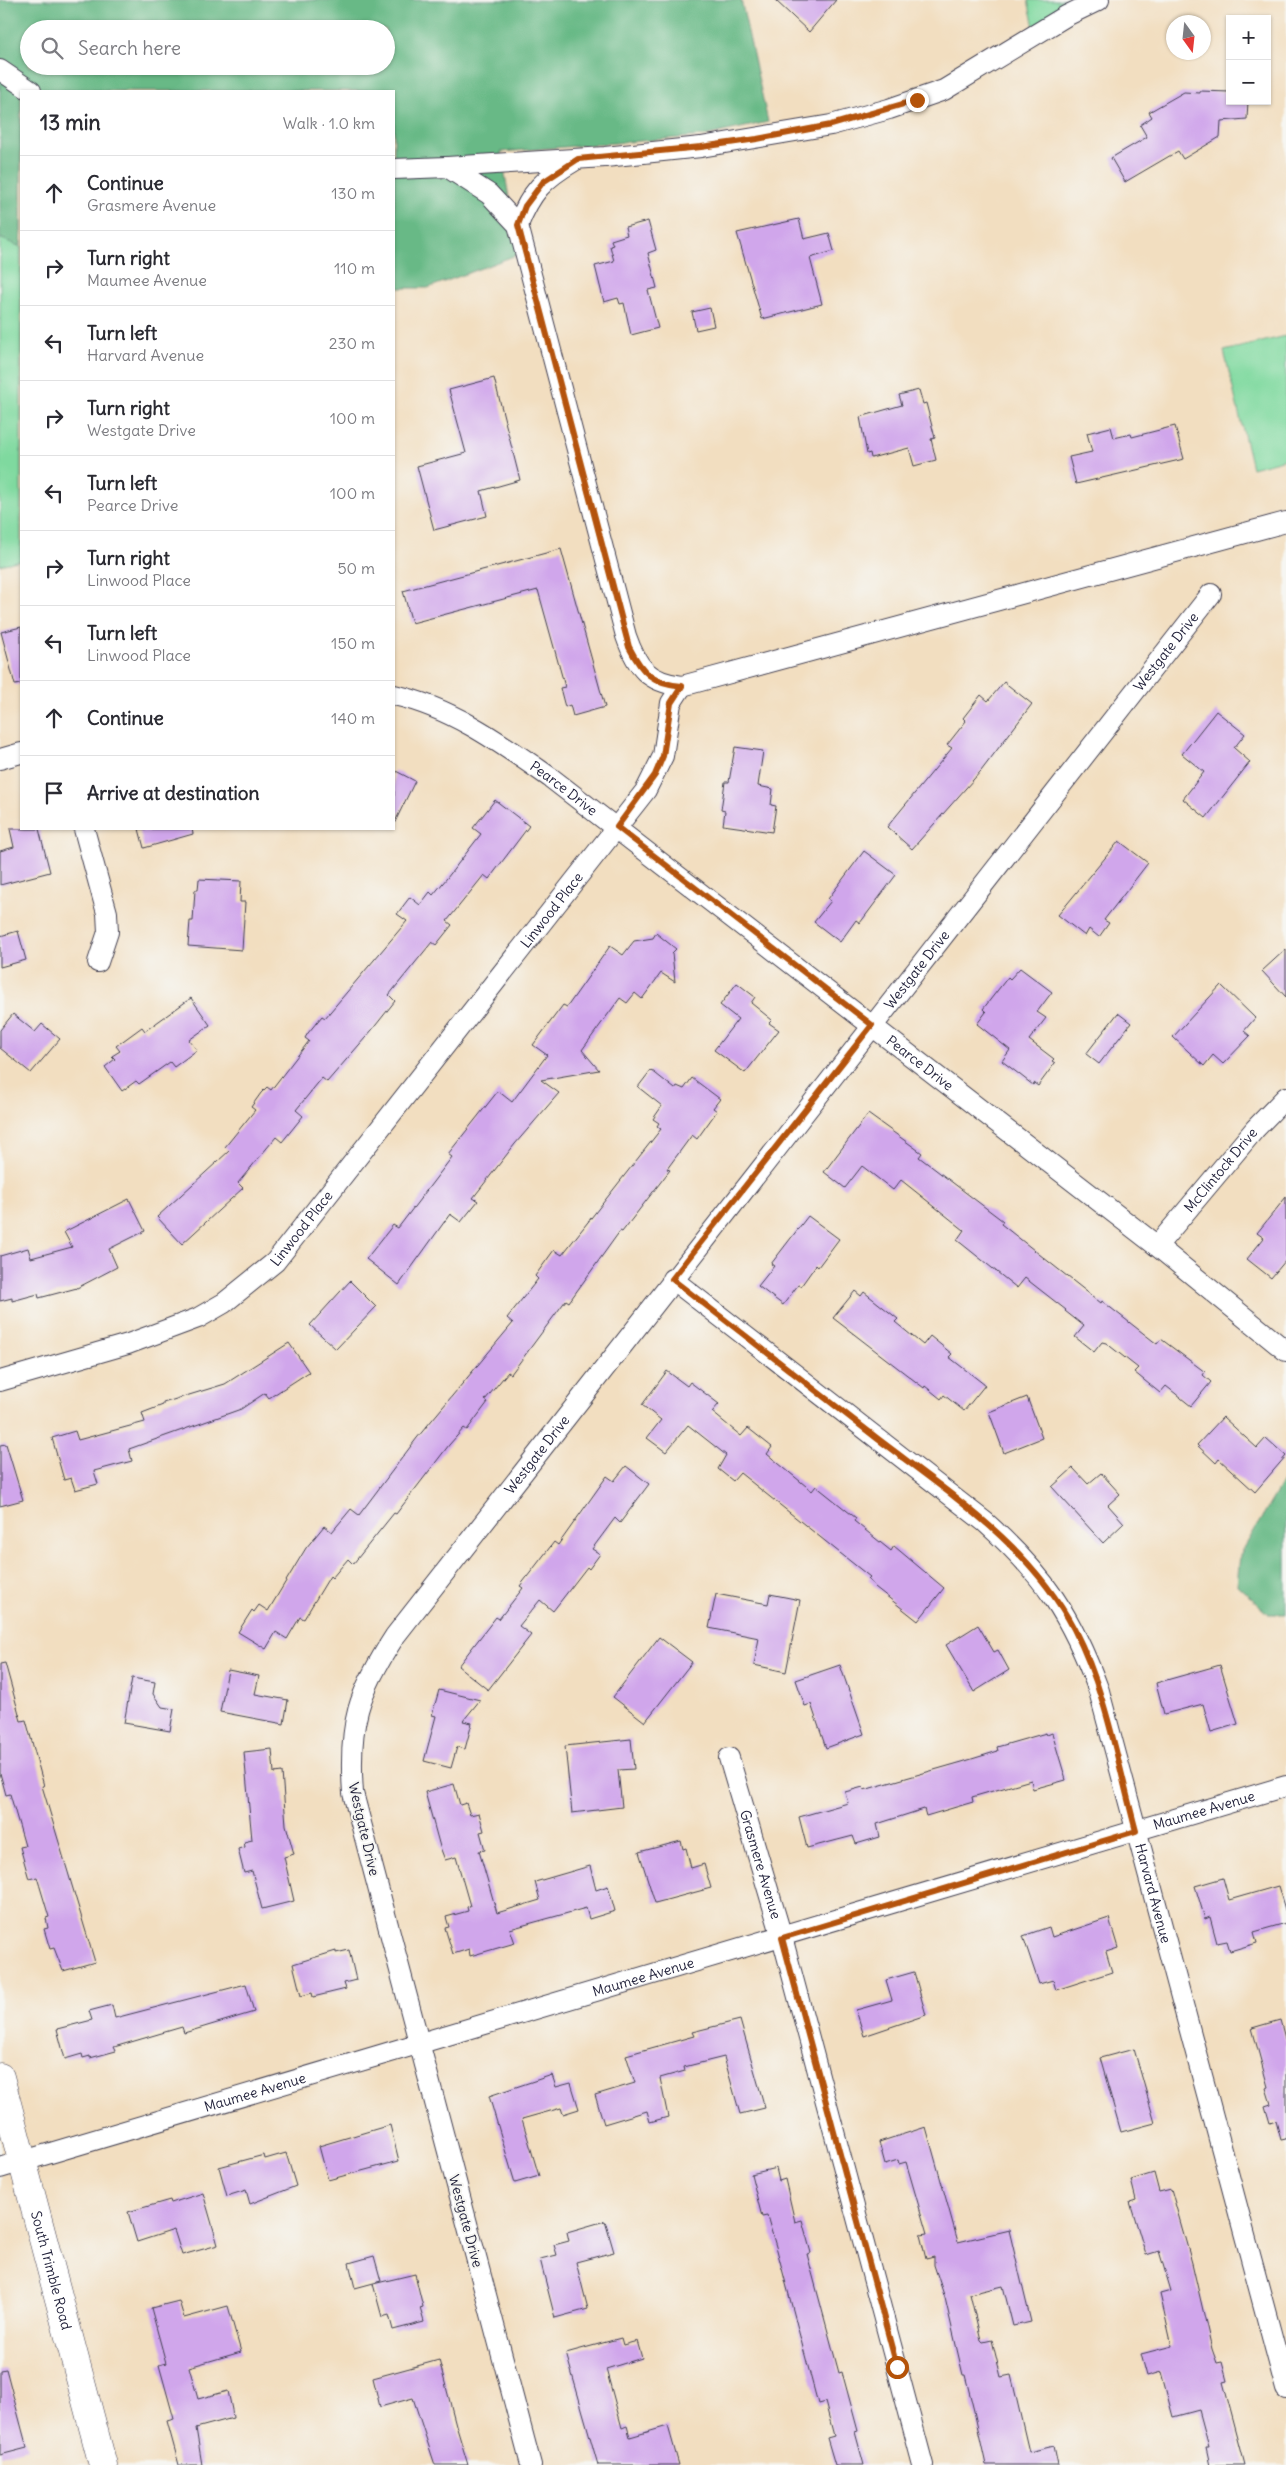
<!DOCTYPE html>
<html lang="en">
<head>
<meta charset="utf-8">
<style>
	body { margin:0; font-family:Delius,sans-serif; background:#f2f2f3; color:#2b2b33 }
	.controls { position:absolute; right:15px; top:15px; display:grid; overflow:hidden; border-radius:0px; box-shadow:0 1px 4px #0004 }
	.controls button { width:45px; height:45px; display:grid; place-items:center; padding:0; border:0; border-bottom:1px solid #e1e1e2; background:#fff; color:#2b2b33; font:25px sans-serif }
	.compass { position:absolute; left:1166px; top:15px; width:45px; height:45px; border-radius:50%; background:#fff; box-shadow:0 1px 4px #0004; rotate:165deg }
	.stop { position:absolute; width:15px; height:15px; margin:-11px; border:4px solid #b45309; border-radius:50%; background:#fff }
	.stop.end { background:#b45309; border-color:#fff; box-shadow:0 1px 5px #0008 }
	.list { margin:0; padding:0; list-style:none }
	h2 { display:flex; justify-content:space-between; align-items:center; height:65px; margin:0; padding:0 20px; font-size:21px }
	h2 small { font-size:16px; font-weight:400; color:#7c7c81 }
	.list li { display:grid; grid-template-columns:32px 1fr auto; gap:15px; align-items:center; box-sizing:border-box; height:75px; padding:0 20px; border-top:1px solid #e1e1e2 }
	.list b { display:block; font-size:19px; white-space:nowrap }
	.list p { margin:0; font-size:16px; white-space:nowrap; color:#7c7c81 }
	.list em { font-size:16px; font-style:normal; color:#7c7c81 }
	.icon { flex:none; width:28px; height:28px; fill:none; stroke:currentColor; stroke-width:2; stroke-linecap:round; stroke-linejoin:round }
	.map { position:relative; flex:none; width:1286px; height:2465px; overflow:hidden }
	.search { position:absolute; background:#fff; box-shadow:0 1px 4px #0004; left:20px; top:20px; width:375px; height:55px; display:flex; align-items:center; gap:12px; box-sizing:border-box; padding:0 18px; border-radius:28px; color:#7c7c81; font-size:19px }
	.panel { position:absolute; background:#fff; box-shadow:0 1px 4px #0004; left:20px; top:90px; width:375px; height:740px; border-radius:0px }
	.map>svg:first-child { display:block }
	.green { fill:#7fd99f; stroke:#507e6d }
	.forest { fill:#67b986; stroke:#446e60; fill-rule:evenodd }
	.building { fill:#d0a6eb }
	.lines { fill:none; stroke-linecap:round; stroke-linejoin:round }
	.minor-casing { stroke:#413e4f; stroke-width:22 }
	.secondary-casing { stroke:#413e4f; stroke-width:29 }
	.minor { stroke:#fff; stroke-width:20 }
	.secondary { stroke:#fff; stroke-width:28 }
	.route { stroke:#b45309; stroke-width:6 }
	.labels { text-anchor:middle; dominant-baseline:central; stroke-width:4; stroke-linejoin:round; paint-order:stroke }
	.street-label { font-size:14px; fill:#22223b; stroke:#f6f6f2 }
</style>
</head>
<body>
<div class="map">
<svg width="1286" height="2465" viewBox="0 0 1286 2465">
	<rect width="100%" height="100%" fill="#f6f6f2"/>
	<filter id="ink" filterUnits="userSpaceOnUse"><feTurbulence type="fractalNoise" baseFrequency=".02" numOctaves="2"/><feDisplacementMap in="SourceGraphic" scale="10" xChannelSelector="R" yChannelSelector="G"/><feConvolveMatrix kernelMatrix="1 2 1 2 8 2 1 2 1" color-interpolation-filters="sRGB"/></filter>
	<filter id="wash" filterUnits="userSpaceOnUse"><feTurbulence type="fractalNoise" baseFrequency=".0096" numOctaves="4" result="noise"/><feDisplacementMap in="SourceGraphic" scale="20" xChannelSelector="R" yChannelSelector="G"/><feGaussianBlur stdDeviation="1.12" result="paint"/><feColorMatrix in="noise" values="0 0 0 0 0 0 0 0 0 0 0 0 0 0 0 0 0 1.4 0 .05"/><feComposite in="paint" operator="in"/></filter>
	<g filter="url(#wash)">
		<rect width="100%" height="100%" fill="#f2dec0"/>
		<g class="green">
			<polygon points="1028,0 1076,0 1034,27"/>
			<polygon points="0,238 21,247 21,560 0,565"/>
			<polygon points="1286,336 1286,459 1252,468 1224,351"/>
		</g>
		<g class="forest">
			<path d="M 0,0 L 741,0 L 768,122 L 704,136 L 501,152 L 519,254 L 428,288 L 394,288 L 394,91 L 21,91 L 21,247 L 0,238 ZM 29,29 L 386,29 L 386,66 L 29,66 Z"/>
			<polygon points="1286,1476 1286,1614 1269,1614 1237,1585 1240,1555"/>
		</g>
		<g id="blocks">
			<g class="building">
				<polygon points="775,0 836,0 809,32"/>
				<polygon points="1200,91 1230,92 1230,101 1248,101 1247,119 1221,121 1220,137 1183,159 1178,151 1125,182 1111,158 1147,137 1140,125 1152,117 1149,112 1184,92 1200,93"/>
				<polygon points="799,219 804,239 829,233 834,251 810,258 822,304 762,319 737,233"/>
				<polygon points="648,221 656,250 648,253 657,288 648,290 658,328 631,335 624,303 620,304 618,298 604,302 595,266 614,261 610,246 613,245 611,240 627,235 625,227"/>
				<polygon points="710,308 714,326 696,330 692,312"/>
				<polygon points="494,378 520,480 481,491 487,516 434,530 417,466 466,453 449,390"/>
				<polygon points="919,390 923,404 926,403 935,438 931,439 936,460 914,466 909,448 871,458 870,453 867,454 860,417 902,405 899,395"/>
				<polygon points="1175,426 1184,459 1076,484 1069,457 1092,452 1087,433 1111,427 1114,438 1131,434 1132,437"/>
				<polygon points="561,549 605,707 573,716 570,705 565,707 560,688 565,687 538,590 412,623 403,591"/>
				<polygon points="21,627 21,684 15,685 1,632"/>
				<polygon points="1004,682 1032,704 981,771 912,849 887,827 952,748 947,745 966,721 963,718 981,695 988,701"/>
				<polygon points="1216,711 1245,734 1234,748 1250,762 1206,818 1183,799 1204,772 1182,754"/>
				<polygon points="735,747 763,751 758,786 773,789 771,805 776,806 772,832 723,825 725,811 721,810 725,782 729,782"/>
				<polygon points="394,770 415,781 394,824"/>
				<polygon points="495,800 529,826 489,879 484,875 447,921 452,925 436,945 432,942 389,995 395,1001 372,1030 327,1082 322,1078 296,1110 303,1116 282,1142 276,1137 238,1183 243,1188 182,1244 157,1217 229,1151 225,1147 255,1110 251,1107 261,1093 267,1087 271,1090 309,1041 305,1038 308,1033 322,1016 325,1018 407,921 397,914 410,897 420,905 430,892 433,895 447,878 481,834 473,828"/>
				<polygon points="10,829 39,829 50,872 0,885 0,851 14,847"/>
				<polygon points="139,829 192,829 193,834 144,848"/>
				<polygon points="1119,841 1148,863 1104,920 1109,923 1099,937 1089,929 1085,936 1058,915"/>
				<polygon points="864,851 896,875 860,923 856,920 840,942 814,922 831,901 828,899"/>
				<polygon points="199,879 241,881 240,902 245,902 242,950 188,946 190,921 193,921 195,890 198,890"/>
				<polygon points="18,931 26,960 0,967 0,936"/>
				<polygon points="656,933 676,949 672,953 675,982 661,973 642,999 635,993 627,1003 620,998 582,1050 599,1070 541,1080 559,1093 515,1144 473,1198 478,1201 461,1222 450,1214 399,1285 366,1259 393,1225 398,1228 452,1157 448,1154 498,1091 512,1102 547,1055 533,1045 563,1005 567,1007 610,946 623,955 634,941 653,938"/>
				<polygon points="1286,949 1286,997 1262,971"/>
				<polygon points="1020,968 1052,992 1037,1012 1046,1018 1029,1040 1054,1059 1052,1061 1055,1063 1038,1086 1034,1083 1033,1085 1002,1061 1010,1050 977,1024 986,1012 983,1009 1008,977 1010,979"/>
				<polygon points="737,983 755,997 751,1003 772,1020 769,1023 779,1030 745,1073 714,1050 738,1019 720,1005"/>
				<polygon points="1221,985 1255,1018 1244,1031 1250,1036 1223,1064 1213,1055 1204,1066 1173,1037"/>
				<polygon points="191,998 210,1025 189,1040 197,1050 174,1067 170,1062 139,1084 136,1081 122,1091 105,1067 115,1059 112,1056 120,1051 116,1046 142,1027 145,1031"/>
				<polygon points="1118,1013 1131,1023 1099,1064 1086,1054"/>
				<polygon points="13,1014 35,1032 42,1024 60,1039 31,1073 0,1048 0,1030"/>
				<polygon points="651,1070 675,1089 677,1086 684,1089 692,1078 720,1099 713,1108 717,1111 697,1139 692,1135 667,1169 670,1170 622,1232 620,1231 569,1302 566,1300 511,1374 508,1372 485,1400 488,1402 467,1430 464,1428 449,1445 396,1514 394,1513 353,1564 348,1559 332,1578 330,1576 304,1619 300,1617 287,1639 276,1632 266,1649 238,1632 252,1610 254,1612 259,1605 268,1611 306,1548 324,1526 332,1532 351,1509 359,1515 417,1438 513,1323 507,1318 538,1279 535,1276 554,1250 562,1255 661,1129 657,1126 659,1123 653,1119 662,1106 638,1087"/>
				<polygon points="868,1114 922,1153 919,1157 1003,1221 1001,1224 1101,1303 1102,1301 1157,1344 1161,1339 1205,1372 1203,1375 1211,1382 1191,1406 1166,1386 1160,1393 1134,1372 1138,1368 1106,1343 1102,1342 1094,1352 1075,1337 1084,1326 1065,1311 1066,1310 1025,1278 1017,1288 957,1240 964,1230 901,1180 893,1190 862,1166 845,1188 824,1172"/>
				<polygon points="1286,1197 1286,1260 1271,1278 1247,1259 1264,1238 1257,1233"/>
				<polygon points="129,1199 145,1231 109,1249 117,1267 77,1288 39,1298 38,1294 12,1301 12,1298 0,1301 0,1256 28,1248 31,1258 72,1247 64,1232"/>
				<polygon points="808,1216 839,1239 818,1267 816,1265 801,1286 798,1285 783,1305 758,1286 774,1266 771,1264"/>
				<polygon points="350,1281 376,1307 336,1349 310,1325"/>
				<polygon points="855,1291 861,1296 864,1292 898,1319 895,1322 923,1345 930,1336 952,1354 949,1357 985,1385 964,1411 944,1395 941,1399 925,1386 924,1388 833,1318"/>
				<polygon points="289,1343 309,1372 269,1398 265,1393 241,1409 129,1449 132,1461 94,1471 98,1484 75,1490 71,1478 64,1480 52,1438 75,1431 78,1440 145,1422 142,1413 163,1405 163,1403 225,1384"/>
				<polygon points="667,1371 687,1386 690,1382 719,1404 712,1412 741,1436 748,1428 772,1447 767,1454 812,1491 816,1486 856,1518 854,1521 891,1551 894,1546 944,1588 918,1621 875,1587 868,1579 870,1577 740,1473 733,1481 718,1469 726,1455 688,1425 666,1452 647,1438 661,1420 642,1405"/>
				<polygon points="1027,1397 1042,1438 1004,1453 989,1412"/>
				<polygon points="1223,1417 1257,1448 1266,1438 1286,1456 1255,1492 1219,1459 1216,1463 1197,1445"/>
				<polygon points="6,1444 23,1500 0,1506 0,1445"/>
				<polygon points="626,1466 649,1484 620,1523 615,1518 592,1549 600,1554 589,1569 587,1567 553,1611 540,1600 519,1626 531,1635 488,1690 458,1666 496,1617 499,1619 523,1588 520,1586 554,1542 558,1545 607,1476 614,1481"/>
				<polygon points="1073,1468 1088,1484 1101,1473 1120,1494 1108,1505 1124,1523 1103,1543 1052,1487"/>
				<polygon points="716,1594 768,1604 770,1594 800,1600 786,1672 754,1665 759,1638 709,1628"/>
				<polygon points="978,1625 994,1652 998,1650 1009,1670 974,1692 946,1645"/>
				<polygon points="659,1637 692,1662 645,1722 613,1697"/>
				<polygon points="5,1663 21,1721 26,1720 44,1786 42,1786 95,1962 63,1971 54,1948 50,1949 44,1929 48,1928 46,1918 49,1917 37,1877 29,1879 20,1847 25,1846 10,1794 6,1795 0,1773 0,1664"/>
				<polygon points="840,1665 864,1734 826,1748 811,1704 805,1706 796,1680"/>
				<polygon points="1220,1665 1238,1724 1211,1732 1203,1704 1164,1714 1156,1683"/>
				<polygon points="228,1670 259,1676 255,1694 288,1700 284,1724 220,1712"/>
				<polygon points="132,1678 155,1682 153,1694 162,1707 174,1709 170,1731 124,1723"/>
				<polygon points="439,1690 480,1700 463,1721 472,1723 465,1749 457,1747 451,1768 424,1761 436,1716 432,1715"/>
				<polygon points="1046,1733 1047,1735 1052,1733 1066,1780 1033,1789 1031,1780 972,1797 973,1802 926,1816 924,1809 877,1824 880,1837 856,1844 853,1836 807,1848 799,1817 848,1803 845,1792 863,1787 864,1790 962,1762 998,1751 997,1747"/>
				<polygon points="631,1739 634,1769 618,1770 622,1807 572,1813 565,1746"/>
				<polygon points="272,1749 274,1773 282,1772 286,1825 294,1854 284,1857 294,1901 262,1909 252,1871 244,1873 238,1849 245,1847 244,1842 252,1840 244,1752"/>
				<polygon points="454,1784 460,1805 466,1803 470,1815 479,1813 484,1831 480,1832 485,1850 479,1851 497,1913 540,1900 535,1882 590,1866 596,1890 608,1886 615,1911 589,1919 586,1908 510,1929 515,1943 470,1956 469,1949 453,1954 445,1928 449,1927 446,1917 468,1911 467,1907 470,1906 456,1857 445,1860 440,1847 425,1792"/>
				<polygon points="681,1841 683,1849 686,1848 691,1868 704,1864 711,1888 655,1903 639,1852"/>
				<polygon points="1223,1878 1229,1900 1278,1886 1286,1913 1286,1923 1254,1932 1257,1943 1230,1951 1227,1941 1217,1943 1210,1917 1205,1919 1195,1886"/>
				<polygon points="1109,1918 1118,1948 1106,1952 1112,1972 1056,1990 1053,1980 1039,1984 1023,1936 1049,1927 1052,1937"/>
				<polygon points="349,1950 356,1980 344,1983 346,1989 313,1997 312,1993 301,1996 293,1964 336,1951 336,1953"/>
				<polygon points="914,1972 926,2015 864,2036 856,2010 892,2000 886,1980"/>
				<polygon points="246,1984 254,2012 184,2033 182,2027 114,2047 116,2051 90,2058 90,2056 83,2058 82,2054 65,2059 57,2029 92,2020 89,2011 112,2005 115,2018"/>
				<polygon points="740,2020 765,2108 740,2114 724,2057 684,2067 685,2071 660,2078 668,2117 650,2122 647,2111 604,2124 595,2095 635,2083 626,2055 694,2036 692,2032"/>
				<polygon points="1280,2020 1286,2042 1286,2139 1281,2140 1276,2121 1270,2123 1265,2106 1271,2104 1266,2088 1268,2087 1252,2028"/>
				<polygon points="1134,2049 1155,2123 1121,2132 1100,2058"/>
				<polygon points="552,2075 556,2087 571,2083 579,2109 563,2114 561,2108 522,2119 539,2176 515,2183 489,2096"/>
				<polygon points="390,2125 399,2161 328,2180 319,2146"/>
				<polygon points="926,2127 958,2242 1009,2230 1031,2322 1013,2326 1003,2286 970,2294 981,2340 983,2342 992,2340 1001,2377 1011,2375 1029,2452 1054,2446 1058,2465 986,2465 974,2411 965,2375 963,2375 945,2298 934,2265 934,2257 926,2259 920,2235 927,2234 906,2162 899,2164 898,2160 885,2164 879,2142"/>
				<polygon points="286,2153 296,2186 250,2204 246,2190 227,2196 219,2167 264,2155 265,2159"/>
				<polygon points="776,2168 779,2181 785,2179 795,2222 802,2220 811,2253 807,2254 839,2373 842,2372 848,2394 858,2431 855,2432 864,2465 835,2465 827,2438 834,2436 825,2402 818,2404 777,2250 767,2216 762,2217 751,2174"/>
				<polygon points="1154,2173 1159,2192 1171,2189 1192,2263 1212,2349 1217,2363 1222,2362 1227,2381 1223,2382 1245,2465 1210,2465 1206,2447 1209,2447 1199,2410 1173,2417 1161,2372 1147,2376 1141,2354 1172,2346 1160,2294 1171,2291 1159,2251 1146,2255 1130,2202 1136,2200 1131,2180"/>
				<polygon points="203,2193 218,2245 182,2255 174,2230 137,2242 128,2212 170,2200 171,2203"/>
				<polygon points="605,2221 614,2252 576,2262 588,2309 555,2318 540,2259 557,2255 554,2245 569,2241 567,2232"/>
				<polygon points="374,2256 381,2281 355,2288 349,2263"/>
				<polygon points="415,2274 423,2307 420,2308 424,2322 393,2330 389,2315 382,2317 373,2284"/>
				<polygon points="179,2301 184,2318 228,2306 241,2352 189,2367 198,2399 228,2391 232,2410 233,2418 196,2428 202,2465 179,2465 167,2421 174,2419 159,2365 166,2363 151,2308"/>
				<polygon points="621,2338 623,2345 637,2341 642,2358 606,2369 622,2428 627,2426 630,2437 668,2426 679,2465 598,2465 566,2353"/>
				<polygon points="439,2360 456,2425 468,2465 435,2465 413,2398 380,2407 373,2378"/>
				<polygon points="6,2369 27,2448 0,2455 0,2370"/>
			</g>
		</g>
	</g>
	<g filter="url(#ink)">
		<use href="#blocks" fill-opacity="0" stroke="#413e4f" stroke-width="1"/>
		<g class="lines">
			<g class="minor-casing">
				<g id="minor">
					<polyline points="0,70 31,91"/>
					<polyline points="447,167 605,157 701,147 831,125 889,109 944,90 1066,16 1099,0"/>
					<path d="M 394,169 L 447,167 L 489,194 L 518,225 L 626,636 C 637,668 648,682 682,686 L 1286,522"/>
					<path d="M 518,225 C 531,192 543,179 574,161"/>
					<path id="s1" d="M 394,695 C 453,708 502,744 551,778 L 1157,1246 L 1286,1351"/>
					<polyline points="0,759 21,753"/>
					<polyline points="84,829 107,913 108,932 98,962"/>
					<path id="s2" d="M 1157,1246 L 1255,1129 L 1286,1097"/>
					<path id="s3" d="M 672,1279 L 985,1522 C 1045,1576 1071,1615 1099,1691 L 1286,2389"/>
					<path id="s4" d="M 0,1381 L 128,1344 L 198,1318 L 224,1303 L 275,1262 L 646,790 L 663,756 L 671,703 L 682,686"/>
					<path id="s5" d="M 729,1758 L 782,1937 L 923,2465"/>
					<path id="s6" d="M 0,2168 L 1286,1786"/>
					<path id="s7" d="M 531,2465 L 353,1793 C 348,1723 358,1693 395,1636 L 1211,594"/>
				</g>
			</g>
			<g class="secondary-casing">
				<g id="secondary">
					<path id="s8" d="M 0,2077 L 103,2465"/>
				</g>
			</g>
			<use href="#minor" class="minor"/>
			<use href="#secondary" class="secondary"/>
		</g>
	</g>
	<g class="lines" filter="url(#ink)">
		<path class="route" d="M 897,2367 L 782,1938 L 1136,1831 C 1118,1764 1106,1691 1074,1629 C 1031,1546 950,1494 878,1439 C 810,1386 741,1332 672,1279 L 872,1025 L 617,827 L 655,775 L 663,756 L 671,703 L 682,686 C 652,683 643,674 629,647 L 518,225 L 525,206 L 543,182 L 578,159 L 701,147 L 757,139 L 831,125 L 917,100"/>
	</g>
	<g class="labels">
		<g class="street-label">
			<text stroke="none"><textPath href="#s7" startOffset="2112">Westgate Drive</textPath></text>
			<text stroke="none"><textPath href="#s1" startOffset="195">Pearce Drive</textPath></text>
			<text stroke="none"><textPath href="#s4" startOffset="751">Linwood Place</textPath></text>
			<text stroke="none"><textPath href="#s7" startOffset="1708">Westgate Drive</textPath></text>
			<text stroke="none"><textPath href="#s1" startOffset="645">Pearce Drive</textPath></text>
			<text stroke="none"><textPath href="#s2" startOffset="99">McClintock Drive</textPath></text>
			<text stroke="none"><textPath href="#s4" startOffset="346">Linwood Place</textPath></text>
			<text stroke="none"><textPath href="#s7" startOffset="1092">Westgate Drive</textPath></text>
			<text stroke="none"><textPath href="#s6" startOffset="1256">Maumee Avenue</textPath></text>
			<text transform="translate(364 1829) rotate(77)">Westgate Drive</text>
			<text stroke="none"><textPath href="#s5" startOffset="111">Grasmere Avenue</textPath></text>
			<text stroke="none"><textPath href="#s3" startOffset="812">Harvard Avenue</textPath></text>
			<text stroke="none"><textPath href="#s6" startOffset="671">Maumee Avenue</textPath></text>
			<text stroke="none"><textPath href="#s6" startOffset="266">Maumee Avenue</textPath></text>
			<text transform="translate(466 2221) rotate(75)">Westgate Drive</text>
			<text stroke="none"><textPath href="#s8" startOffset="200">South Trimble Road</textPath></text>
		</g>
	</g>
</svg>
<div class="controls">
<button>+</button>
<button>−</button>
</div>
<svg class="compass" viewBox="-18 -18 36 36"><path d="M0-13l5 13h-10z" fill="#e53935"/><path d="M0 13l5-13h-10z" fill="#7c7c81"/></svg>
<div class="stop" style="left:897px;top:2367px"></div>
<div class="stop end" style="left:917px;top:100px"></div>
<div class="search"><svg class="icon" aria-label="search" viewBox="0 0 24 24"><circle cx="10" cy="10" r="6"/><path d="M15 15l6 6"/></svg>Search here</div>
<section class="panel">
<h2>13 min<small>Walk · 1.0 km</small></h2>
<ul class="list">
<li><svg class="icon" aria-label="ahead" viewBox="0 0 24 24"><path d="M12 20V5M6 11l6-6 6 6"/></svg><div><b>Continue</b><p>Grasmere Avenue</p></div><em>130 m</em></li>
<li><svg class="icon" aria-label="right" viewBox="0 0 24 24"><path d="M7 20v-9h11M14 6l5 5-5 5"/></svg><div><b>Turn right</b><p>Maumee Avenue</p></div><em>110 m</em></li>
<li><svg class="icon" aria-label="left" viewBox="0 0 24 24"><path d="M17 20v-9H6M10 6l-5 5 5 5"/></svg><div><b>Turn left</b><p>Harvard Avenue</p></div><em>230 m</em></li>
<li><svg class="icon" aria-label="right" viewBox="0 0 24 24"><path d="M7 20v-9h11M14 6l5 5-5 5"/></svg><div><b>Turn right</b><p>Westgate Drive</p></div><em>100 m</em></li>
<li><svg class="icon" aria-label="left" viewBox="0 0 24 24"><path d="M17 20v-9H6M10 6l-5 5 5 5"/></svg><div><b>Turn left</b><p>Pearce Drive</p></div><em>100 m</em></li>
<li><svg class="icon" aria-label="right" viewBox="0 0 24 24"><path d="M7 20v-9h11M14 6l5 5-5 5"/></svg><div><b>Turn right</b><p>Linwood Place</p></div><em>50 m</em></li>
<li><svg class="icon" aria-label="left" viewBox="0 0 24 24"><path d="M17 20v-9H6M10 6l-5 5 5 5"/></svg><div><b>Turn left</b><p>Linwood Place</p></div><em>150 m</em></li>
<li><svg class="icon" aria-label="ahead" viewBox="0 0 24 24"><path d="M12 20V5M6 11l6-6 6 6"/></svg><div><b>Continue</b></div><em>140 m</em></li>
<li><svg class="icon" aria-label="arrive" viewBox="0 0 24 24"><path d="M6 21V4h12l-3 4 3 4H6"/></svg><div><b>Arrive at destination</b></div></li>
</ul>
</section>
</div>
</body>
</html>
